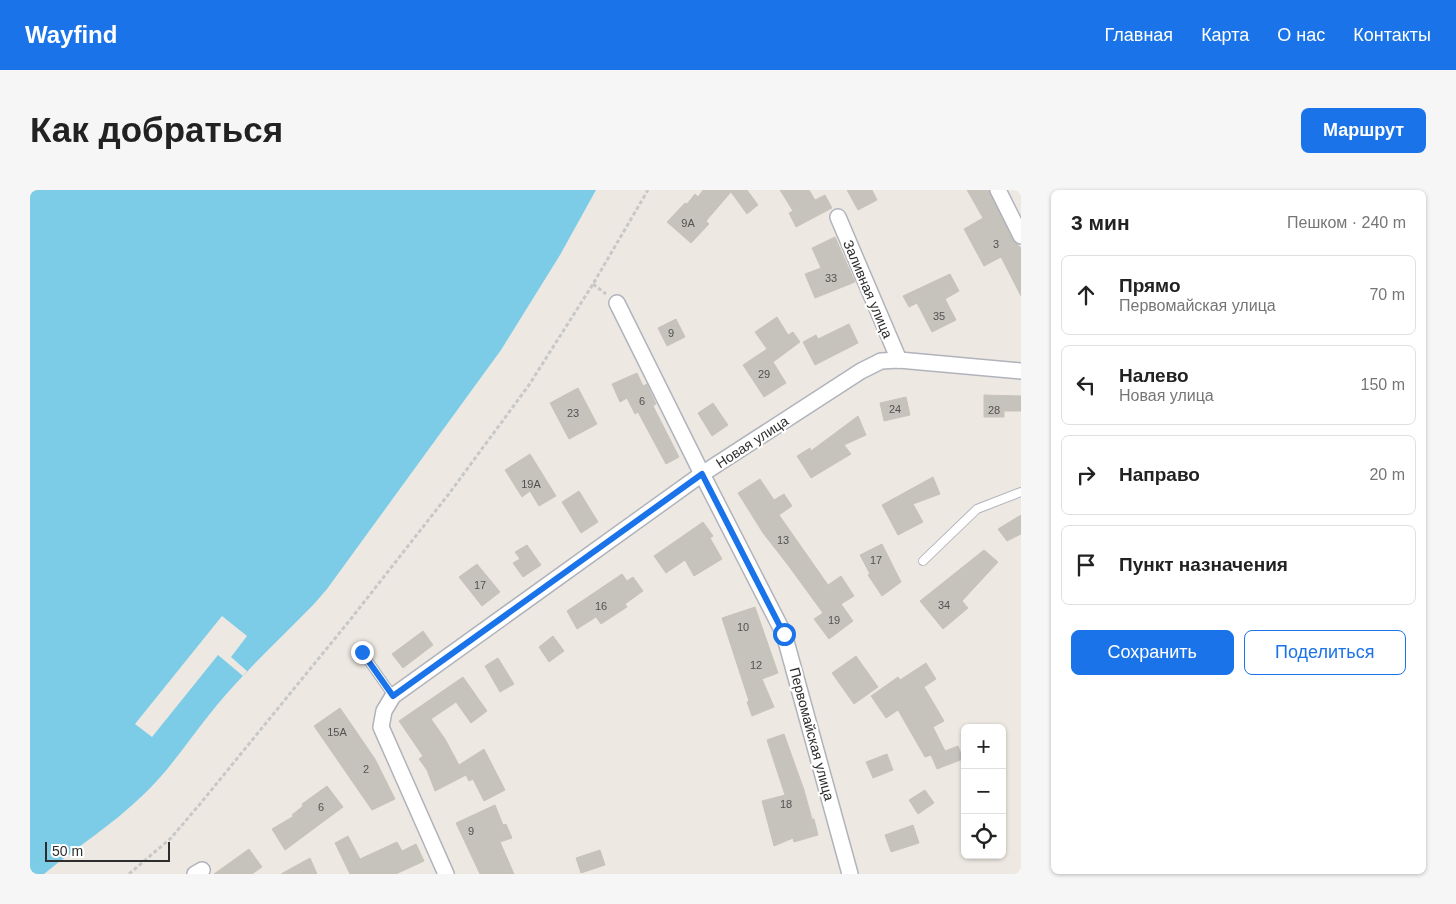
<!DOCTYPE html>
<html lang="ru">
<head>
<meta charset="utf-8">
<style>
	body { margin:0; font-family:Arial,sans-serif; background:#f6f6f6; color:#222 }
	.controls { position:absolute; right:15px; bottom:15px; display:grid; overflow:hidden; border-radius:8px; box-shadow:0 1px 4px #0004 }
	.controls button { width:45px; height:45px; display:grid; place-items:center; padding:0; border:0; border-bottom:1px solid #e0e0e0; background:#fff; color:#222; font:25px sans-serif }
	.scale { position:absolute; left:15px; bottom:12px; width:125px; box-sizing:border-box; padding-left:5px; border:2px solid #2d2d2d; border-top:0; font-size:14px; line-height:18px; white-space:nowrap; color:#2d2d2d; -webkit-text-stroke:4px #fff; paint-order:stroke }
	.stop { position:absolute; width:15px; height:15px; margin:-11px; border:4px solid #1a73e8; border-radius:50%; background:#fff }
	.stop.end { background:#1a73e8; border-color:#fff; box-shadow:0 1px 5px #0008 }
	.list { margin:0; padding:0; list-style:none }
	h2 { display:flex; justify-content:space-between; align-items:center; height:65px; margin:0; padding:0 20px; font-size:21px }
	h2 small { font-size:16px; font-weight:400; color:#767676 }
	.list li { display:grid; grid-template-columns:32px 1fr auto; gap:15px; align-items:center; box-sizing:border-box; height:80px; margin:0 10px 10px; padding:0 10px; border:1px solid #e0e0e0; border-radius:8px }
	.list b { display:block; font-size:19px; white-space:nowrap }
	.list p { margin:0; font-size:16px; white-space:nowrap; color:#767676 }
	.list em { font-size:16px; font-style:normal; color:#767676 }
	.actions { display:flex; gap:10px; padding:15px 20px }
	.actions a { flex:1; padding:11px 0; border:1px solid #1a73e8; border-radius:8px; text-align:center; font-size:18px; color:#1a73e8 }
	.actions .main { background:#1a73e8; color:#fff }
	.icon { flex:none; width:28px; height:28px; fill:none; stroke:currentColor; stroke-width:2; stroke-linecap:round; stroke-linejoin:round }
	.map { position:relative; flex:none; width:991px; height:684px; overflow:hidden; border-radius:8px }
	header { display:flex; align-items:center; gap:30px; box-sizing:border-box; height:70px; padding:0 25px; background:#1a73e8; color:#fff }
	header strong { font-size:24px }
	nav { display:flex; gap:28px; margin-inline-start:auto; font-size:18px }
	.intro { display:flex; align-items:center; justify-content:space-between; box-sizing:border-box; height:120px; padding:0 30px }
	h1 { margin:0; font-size:35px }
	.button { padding:12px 22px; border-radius:8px; background:#1a73e8; color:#fff; font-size:18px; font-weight:700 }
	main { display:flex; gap:30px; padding:0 30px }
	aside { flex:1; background:#fff; border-radius:8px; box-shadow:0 1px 4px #0004 }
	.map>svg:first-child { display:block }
	.water { fill:#7dcce7 }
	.pier { fill:#ede8e1 }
	.building { fill:#c6c2bc; stroke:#c9c4ba }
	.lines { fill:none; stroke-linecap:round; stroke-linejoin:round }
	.lane-casing { stroke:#b1b3bc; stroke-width:10 }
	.street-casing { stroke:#b1b3bc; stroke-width:18 }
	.path { stroke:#c8c8c8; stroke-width:3; stroke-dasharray:4 2.5; stroke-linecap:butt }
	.lane { stroke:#fff; stroke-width:8 }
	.street { stroke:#fff; stroke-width:15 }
	.route { stroke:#1a73e8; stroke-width:6 }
	.labels { text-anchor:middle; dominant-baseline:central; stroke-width:4.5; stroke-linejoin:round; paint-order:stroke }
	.number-label { font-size:11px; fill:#535251 }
	.street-label { font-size:14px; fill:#2d2d2d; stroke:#fff }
</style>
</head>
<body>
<header>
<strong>Wayfind</strong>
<nav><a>Главная</a><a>Карта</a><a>О нас</a><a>Контакты</a></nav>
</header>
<div class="intro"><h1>Как добраться</h1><a class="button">Маршрут</a></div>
<main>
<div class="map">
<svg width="991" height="684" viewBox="0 0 991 684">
	<rect width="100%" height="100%" fill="#ede8e1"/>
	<path class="water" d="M 0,0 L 566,0 L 530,65 L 471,160 L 297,399 L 284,414 C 252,447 217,479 187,515 C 162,545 141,579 112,606 C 82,635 47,657 14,684 L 0,684 Z"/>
	<polygon class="pier" points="192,426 217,446 201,467 217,481 213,486 188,465 122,547 105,534"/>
	<g class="building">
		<polygon points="673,0 717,0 728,15 717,24 701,2 676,31 679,34 661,53 637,32 655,13 657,14 665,4 668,7"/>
		<polygon points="750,0 779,0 785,10 795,5 802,18 766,37 759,23 763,21"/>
		<polygon points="817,0 842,0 847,10 828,20"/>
		<polygon points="937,0 959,0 983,50 991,58 991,106 971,67 954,76 934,39 953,28"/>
		<polygon points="805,47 825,92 785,108 775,84 791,78 782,58"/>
		<polygon points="920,84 929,101 915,109 926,130 902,142 887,113 879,117 873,106"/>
		<polygon points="747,127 758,145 763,142 770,152 743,172 756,193 734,207 713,175 737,159 725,142"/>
		<polygon points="646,129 655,147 637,156 628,138"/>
		<polygon points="819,134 828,153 785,175 773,152 786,145 788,149"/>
		<polygon points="607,183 613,196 617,194 619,199 626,214 623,216 649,267 636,274 608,222 605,224 597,208 590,212 582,194"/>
		<polygon points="548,198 567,234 539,249 520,213"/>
		<polygon points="954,205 991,206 991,221 974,221 974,227 954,227"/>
		<polygon points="876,207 880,225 854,231 850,213"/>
		<polygon points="683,213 698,235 682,246 668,223"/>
		<polygon points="828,226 836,245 814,255 821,264 781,288 767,266 780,258 781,261"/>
		<polygon points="500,264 526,306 509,316 500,301 492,307 475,280"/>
		<polygon points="903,287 910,304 883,314 893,332 868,345 852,315"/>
		<polygon points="730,289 744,310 754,304 762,316 749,325 798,395 811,386 824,406 811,414 823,431 799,449 784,429 793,423 758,375 733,343 708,303"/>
		<polygon points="549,301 568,332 551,343 532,312"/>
		<polygon points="991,325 991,344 977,351 968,339"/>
		<polygon points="673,332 683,346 680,348 692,369 664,386 655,370 636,383 624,366"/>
		<polygon points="852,354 871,392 852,406 838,385 840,384 830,365"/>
		<polygon points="497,355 511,375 493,387 483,373 490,369 485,362"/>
		<polygon points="954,360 968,372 932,411 938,418 913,439 890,411"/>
		<polygon points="447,374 470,402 452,416 429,387"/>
		<polygon points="592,384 597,391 603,387 613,401 595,414 597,417 571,434 566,427 547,439 537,421"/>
		<polygon points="725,417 748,483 732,489 744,517 722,526 717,512 719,511 692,428"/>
		<polygon points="393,441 403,455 373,478 362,464"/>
		<polygon points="523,446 534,461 519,472 509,457"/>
		<polygon points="826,466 848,497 824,514 802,483"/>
		<polygon points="468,468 484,494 470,502 455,476"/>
		<polygon points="896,473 906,489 894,497 914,531 903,537 915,561 928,556 933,569 907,579 901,565 895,567 868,520 856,528 841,506 868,487 870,490"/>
		<polygon points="433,487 457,521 441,533 426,512 401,529 415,549 429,575 454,559 475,600 454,611 443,589 439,591 436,585 405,601 397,580 389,569 393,566 369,531"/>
		<polygon points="310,518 345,569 365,609 342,620 284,536"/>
		<polygon points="754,544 774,600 782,629 784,629 788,645 764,652 763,648 744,656 732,611 755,605 737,550"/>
		<polygon points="857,564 863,580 843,588 836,572"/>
		<polygon points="297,596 313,617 255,660 242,639 264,626 262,625 273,616 272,614"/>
		<polygon points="895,600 904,613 888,624 879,610"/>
		<polygon points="465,615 473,635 476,634 482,648 470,652 484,684 450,684 426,633"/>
		<polygon points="883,635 889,653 861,662 855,645"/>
		<polygon points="318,646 330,669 367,652 372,661 386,654 394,671 366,684 320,684 305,653"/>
		<polygon points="219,659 232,677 222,684 184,684"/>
		<polygon points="570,660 575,675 551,683 546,668"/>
		<polygon points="280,668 287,684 251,684"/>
	</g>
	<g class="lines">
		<g class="lane-casing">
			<g id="lane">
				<polyline points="893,371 947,319 991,302"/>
				<polyline points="332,462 363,506"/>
			</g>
		</g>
		<g class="street-casing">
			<g id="street">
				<polyline points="968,0 991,46"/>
				<polyline points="808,27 869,170"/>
				<polyline points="587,113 672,284 754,444 820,684"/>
				<polyline points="165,684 172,680"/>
				<polyline points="416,684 351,537 354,521 363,506 672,284 831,181 851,171 869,170 991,181"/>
			</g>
		</g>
		<g class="path">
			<polyline points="563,94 576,104"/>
			<polyline points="99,684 141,648 170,614 320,430 418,305 499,195 563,94 618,0"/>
		</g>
		<use href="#lane" class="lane"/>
		<use href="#street" class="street"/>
	</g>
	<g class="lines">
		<polyline class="route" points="332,462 363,506 672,284 754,444"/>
	</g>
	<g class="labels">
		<g class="number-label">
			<text x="658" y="33">9А</text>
			<text x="966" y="54">3</text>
			<text x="801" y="88">33</text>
			<text x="909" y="126">35</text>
			<text x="641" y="143">9</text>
			<text x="734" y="184">29</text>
			<text x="612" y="211">6</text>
			<text x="865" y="219">24</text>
			<text x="964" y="220">28</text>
			<text x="543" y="223">23</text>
			<text x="501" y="294">19А</text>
			<text x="753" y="350">13</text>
			<text x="846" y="370">17</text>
			<text x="450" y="395">17</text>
			<text x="914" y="415">34</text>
			<text x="571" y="416">16</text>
			<text x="804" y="430">19</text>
			<text x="713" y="437">10</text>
			<text x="726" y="475">12</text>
			<text x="307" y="542">15А</text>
			<text x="336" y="579">2</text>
			<text x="756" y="614">18</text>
			<text x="291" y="617">6</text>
			<text x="441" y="641">9</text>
		</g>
		<g class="street-label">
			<text transform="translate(838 99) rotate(67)">Заливная улица</text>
			<text transform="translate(722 252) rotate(-33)">Новая улица</text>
			<text transform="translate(782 544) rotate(75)">Первомайская улица</text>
		</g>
	</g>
</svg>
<div class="controls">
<button>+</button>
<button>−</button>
<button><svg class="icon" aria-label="locate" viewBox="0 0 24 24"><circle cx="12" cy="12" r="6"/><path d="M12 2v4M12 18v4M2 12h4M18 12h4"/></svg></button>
</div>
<div class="scale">50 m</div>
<div class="stop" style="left:754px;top:444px"></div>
<div class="stop end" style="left:332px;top:462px"></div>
</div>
<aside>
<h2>3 мин<small>Пешком · 240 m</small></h2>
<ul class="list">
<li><svg class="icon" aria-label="ahead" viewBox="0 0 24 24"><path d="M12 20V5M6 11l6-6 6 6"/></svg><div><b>Прямо</b><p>Первомайская улица</p></div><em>70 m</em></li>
<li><svg class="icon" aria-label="left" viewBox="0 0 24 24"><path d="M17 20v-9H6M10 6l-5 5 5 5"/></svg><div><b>Налево</b><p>Новая улица</p></div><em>150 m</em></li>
<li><svg class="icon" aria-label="right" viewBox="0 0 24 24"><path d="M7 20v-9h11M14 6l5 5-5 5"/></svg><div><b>Направо</b></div><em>20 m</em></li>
<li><svg class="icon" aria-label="arrive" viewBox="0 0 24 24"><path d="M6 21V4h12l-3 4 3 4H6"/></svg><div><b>Пункт назначения</b></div></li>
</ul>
<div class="actions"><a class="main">Сохранить</a><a>Поделиться</a></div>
</aside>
</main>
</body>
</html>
